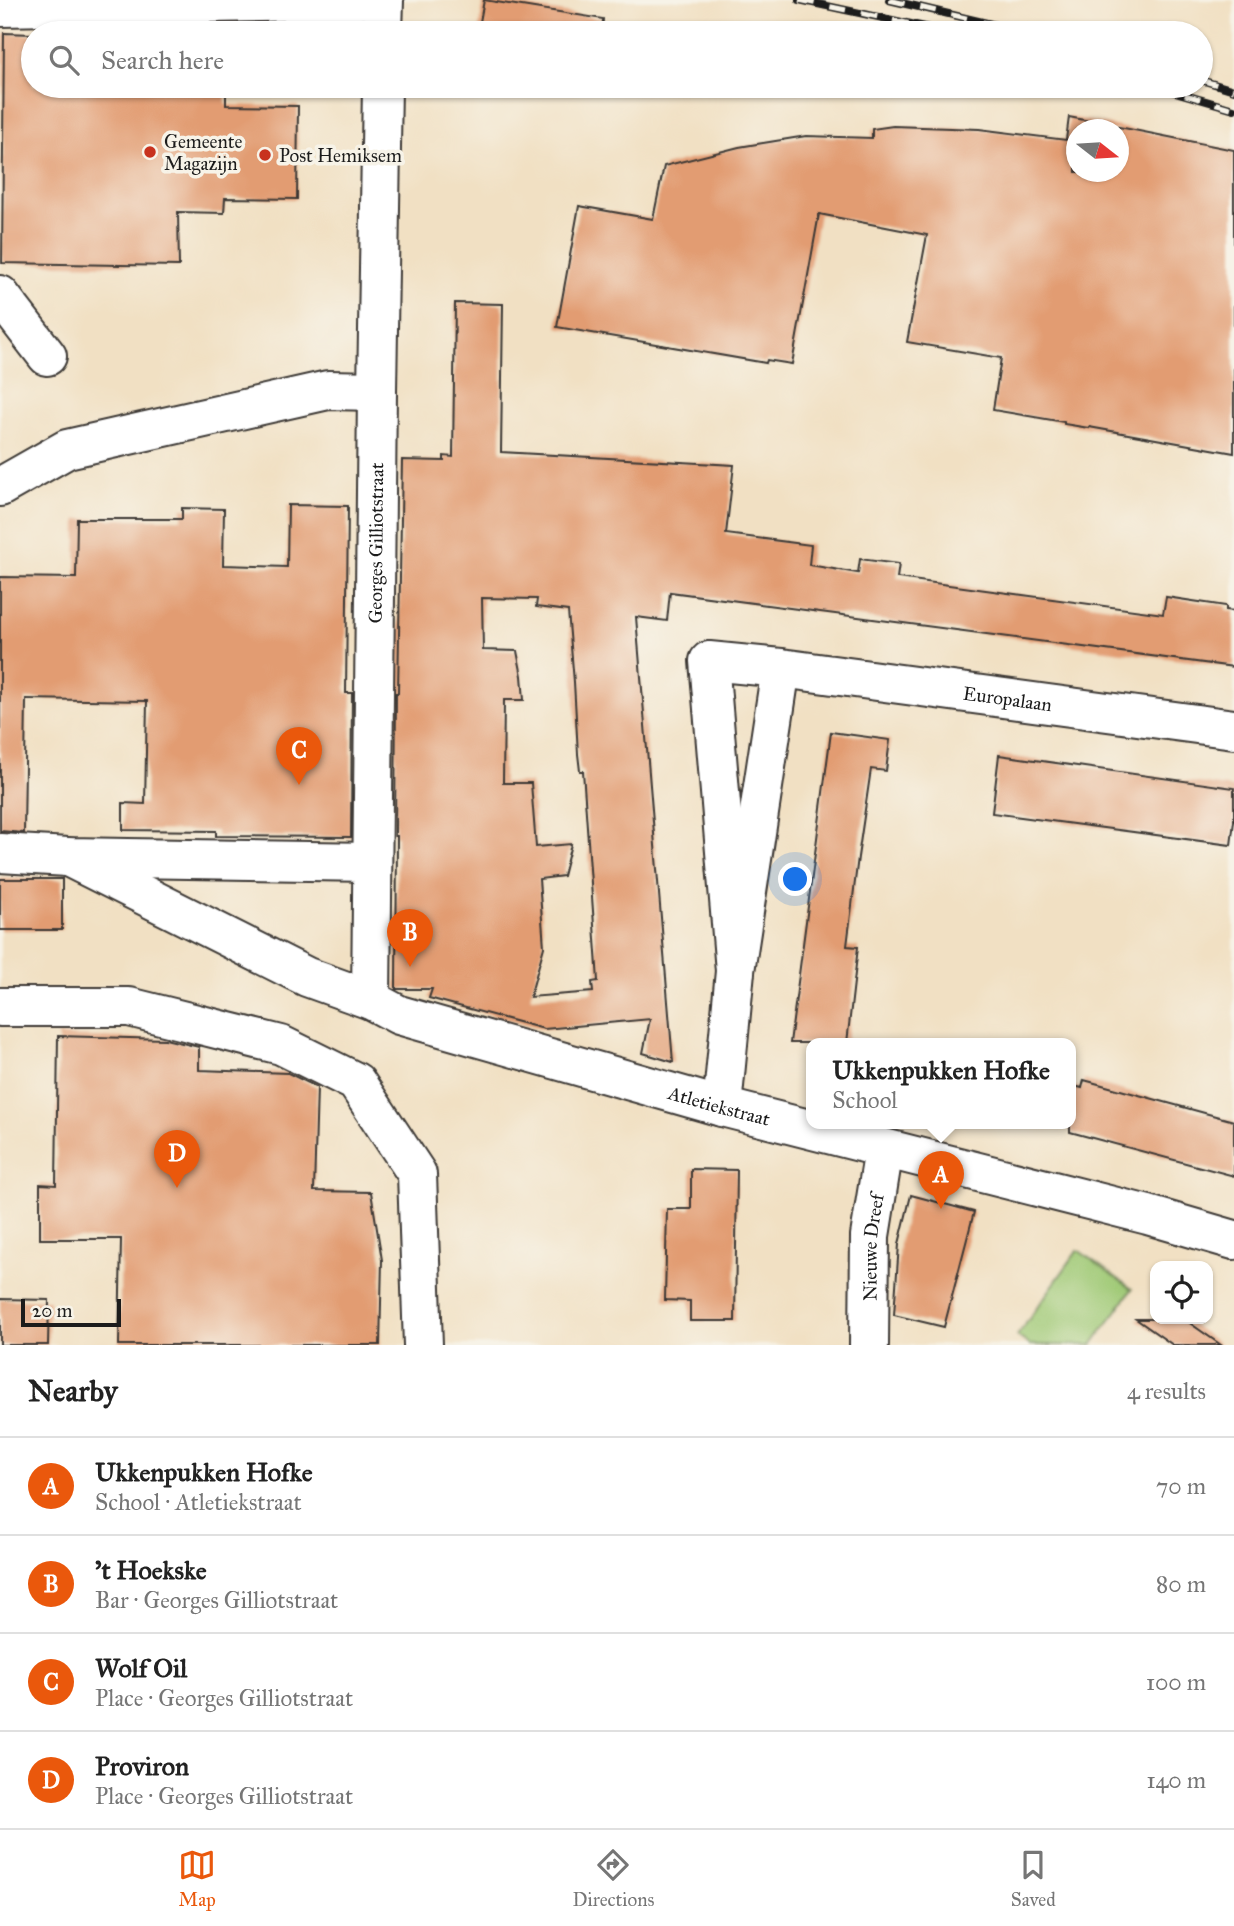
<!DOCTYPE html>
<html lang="en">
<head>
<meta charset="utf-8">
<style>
	body { margin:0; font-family:"IM FELL Great Primer",serif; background:#f6f6f6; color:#222 }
	.controls { position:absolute; right:21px; bottom:21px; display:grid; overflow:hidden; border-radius:14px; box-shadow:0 2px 5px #0004 }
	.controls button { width:63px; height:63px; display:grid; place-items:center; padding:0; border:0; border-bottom:2px solid #e0e0e0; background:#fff; color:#222; font:35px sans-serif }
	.compass { position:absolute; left:1066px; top:119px; width:63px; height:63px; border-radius:50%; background:#fff; box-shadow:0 2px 5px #0004; rotate:107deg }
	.scale { position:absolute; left:21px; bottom:18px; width:100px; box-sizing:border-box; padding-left:7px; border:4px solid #1c1c1c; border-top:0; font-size:19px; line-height:24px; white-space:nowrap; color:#1c1c1c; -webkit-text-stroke:5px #f7f3e8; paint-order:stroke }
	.you { position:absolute; left:796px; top:880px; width:24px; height:24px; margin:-18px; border:5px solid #fff; border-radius:50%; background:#1a73e8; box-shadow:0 0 0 10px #1a73e833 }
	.badge { display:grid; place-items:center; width:46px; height:46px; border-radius:50%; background:#ea580c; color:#fff; font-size:23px; font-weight:700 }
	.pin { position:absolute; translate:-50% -58px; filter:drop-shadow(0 2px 4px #0008) }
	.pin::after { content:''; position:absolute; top:37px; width:24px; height:21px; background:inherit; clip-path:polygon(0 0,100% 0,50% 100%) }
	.popup { position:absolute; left:806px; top:1038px; width:270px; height:91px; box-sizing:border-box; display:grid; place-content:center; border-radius:14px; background:#fff; filter:drop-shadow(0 2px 5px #0005); font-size:23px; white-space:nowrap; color:#767676 }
	.popup b { font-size:26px; color:#222 }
	.popup::after { content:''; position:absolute; left:50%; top:100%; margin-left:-14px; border:14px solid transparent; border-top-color:#fff }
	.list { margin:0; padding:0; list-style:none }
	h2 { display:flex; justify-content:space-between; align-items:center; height:91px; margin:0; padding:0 28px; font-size:30px }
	h2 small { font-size:23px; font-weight:400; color:#767676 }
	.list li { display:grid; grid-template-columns:46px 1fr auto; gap:21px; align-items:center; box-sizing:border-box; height:98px; padding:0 28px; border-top:2px solid #e0e0e0 }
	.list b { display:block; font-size:26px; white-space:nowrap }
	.list p { margin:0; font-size:23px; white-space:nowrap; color:#767676 }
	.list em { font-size:23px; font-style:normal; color:#767676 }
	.icon { flex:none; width:38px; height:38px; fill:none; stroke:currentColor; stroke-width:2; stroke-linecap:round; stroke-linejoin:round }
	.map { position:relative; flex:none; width:1234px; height:1345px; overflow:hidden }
	.search { position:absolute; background:#fff; box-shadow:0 2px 5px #0004; left:21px; right:21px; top:21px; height:77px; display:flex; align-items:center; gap:18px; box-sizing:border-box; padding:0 24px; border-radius:38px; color:#767676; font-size:26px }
	.sheet { height:483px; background:#fff }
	nav { display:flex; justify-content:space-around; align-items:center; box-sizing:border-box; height:98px; border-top:2px solid #e0e0e0; background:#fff; font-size:19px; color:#767676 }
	nav a { display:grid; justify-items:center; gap:4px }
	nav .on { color:#ea580c }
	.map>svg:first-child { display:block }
	.green { fill:#9fc974; stroke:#5e7248; stroke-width:2 }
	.building { fill:#e29c72; fill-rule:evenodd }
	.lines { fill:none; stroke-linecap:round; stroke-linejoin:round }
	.minor-casing { stroke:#3c3935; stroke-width:42 }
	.minor { stroke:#fff; stroke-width:38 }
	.rail-casing { stroke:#1c1c1c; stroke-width:8 }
	.rail { stroke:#f7f3e8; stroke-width:5; stroke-dasharray:16; stroke-linecap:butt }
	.poi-dot { fill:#c8321e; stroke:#f7f3e8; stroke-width:2.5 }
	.labels { text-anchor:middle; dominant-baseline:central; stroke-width:7; stroke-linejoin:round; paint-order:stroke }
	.poi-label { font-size:19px; fill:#1c1c1c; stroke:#f7f3e8; text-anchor:start }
	.street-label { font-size:19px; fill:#1c1c1c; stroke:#f7f3e8 }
</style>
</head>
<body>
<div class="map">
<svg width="1234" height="1345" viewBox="0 0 1234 1345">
	<rect width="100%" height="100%" fill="#f7f3e8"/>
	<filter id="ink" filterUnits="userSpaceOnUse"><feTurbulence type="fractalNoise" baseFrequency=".0143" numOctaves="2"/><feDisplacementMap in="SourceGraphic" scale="14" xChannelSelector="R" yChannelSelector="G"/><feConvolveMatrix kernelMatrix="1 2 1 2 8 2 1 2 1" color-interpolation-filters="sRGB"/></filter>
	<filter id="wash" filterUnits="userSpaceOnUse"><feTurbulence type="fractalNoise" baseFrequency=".00686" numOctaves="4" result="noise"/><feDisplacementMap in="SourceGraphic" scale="28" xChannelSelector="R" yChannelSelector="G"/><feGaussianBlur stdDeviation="1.57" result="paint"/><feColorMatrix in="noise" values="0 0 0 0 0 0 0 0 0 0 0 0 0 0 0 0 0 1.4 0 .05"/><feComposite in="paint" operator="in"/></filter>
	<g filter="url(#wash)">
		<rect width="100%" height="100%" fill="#f1e0c3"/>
		<polygon class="green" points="1078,1250 1132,1289 1092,1345 1030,1345 1017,1336"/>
		<g id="blocks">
			<g class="building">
				<polygon points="484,0 603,19 602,33 478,33"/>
				<polygon points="4,33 33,34 33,86 180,86 180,90 226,90 226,105 298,106 297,199 225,198 224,213 178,212 179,266 2,263"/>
				<path d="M 1069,117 L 1234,150 L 1234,453 L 1089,427 L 1089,428 L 1064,424 L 1064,422 L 993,410 L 1001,358 L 907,342 L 927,235 L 819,214 L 792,364 L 767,360 L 766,363 L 557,327 L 579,206 L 653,219 L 664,166 L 739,147 L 806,136 L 872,138 L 872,129 L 893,126 L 979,129 L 1066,140 ZM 1076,130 L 1118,130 L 1118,172 L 1076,172 Z"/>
				<path d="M 455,303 L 503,304 L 501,452 L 734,465 L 726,534 L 811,545 L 809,565 L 858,573 L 860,559 L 899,564 L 897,578 L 1163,614 L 1166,597 L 1226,606 L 1226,610 L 1234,611 L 1234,667 L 670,592 L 667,621 L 636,617 L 673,1062 L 643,1053 L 650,1019 L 544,1029 L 429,998 L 432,989 L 396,989 L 397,836 L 395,836 L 396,693 L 398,693 L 402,460 L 444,461 L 444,456 L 453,457 ZM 482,598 L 537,599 L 536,607 L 568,611 L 574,682 L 578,754 L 580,771 L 583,771 L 598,981 L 592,982 L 593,992 L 530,997 L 544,947 L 539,879 L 563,876 L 571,844 L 536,847 L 531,783 L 503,783 L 504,700 L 524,700 L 522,676 L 517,651 L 483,650 Z"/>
				<polygon points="288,505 348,506 346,693 352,693 351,837 216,836 216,831 123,830 123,803 145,804 147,701 26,699 24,833 0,831 0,577 76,578 77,519 182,519 182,508 224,509 223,565 287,567"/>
				<polygon points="831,732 890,740 886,771 871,769 858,857 847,946 858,947 847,1043 790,1043"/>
				<polygon points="999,755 1234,788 1234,821 1231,845 992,813"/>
				<rect x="0" y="879" width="62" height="51"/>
				<polygon points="58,1036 165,1039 199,1047 199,1070 288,1073 317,1087 314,1191 371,1192 382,1260 380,1345 119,1345 121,1239 40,1239 40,1184 56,1185"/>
				<polygon points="1084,1080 1234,1121 1234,1176 1070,1132 1070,1085 1082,1088"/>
				<polygon points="691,1169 737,1170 735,1321 690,1321 690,1301 665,1300 667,1209 691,1209"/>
				<polygon points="911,1195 974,1212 944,1327 894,1315 899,1244"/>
				<polygon points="0,1299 49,1300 48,1345 0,1345"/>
				<polygon points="1136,1319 1184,1319 1221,1345 1173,1345"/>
			</g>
		</g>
	</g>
	<g filter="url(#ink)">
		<use href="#blocks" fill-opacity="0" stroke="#3c3935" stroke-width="2"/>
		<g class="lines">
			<g class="minor-casing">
				<g id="minor">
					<polyline points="0,7 361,0"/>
					<polyline points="383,33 384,0"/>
					<polyline points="0,295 47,356"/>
					<polyline points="0,487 67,449 328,390 377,391"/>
					<polyline points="0,853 68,857 371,862"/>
					<path id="s1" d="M 68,857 L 307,977 L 371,1000 L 399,1015 L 722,1107 L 1148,1215 L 1234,1240"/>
					<path id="s2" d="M 735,971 L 709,661 L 781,668 L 1234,729"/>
					<path id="s3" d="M 371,1000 L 377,391 L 382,86"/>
					<polyline points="0,1007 129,1007 281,1045 356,1082 417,1174 423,1345"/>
					<polyline points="722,1107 735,971 781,668"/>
					<path id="s4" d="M 869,1345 L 870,1236 L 884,1149"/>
				</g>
			</g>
			<use href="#minor" class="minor"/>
			<g class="rail-casing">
				<g id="rail">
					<polyline points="799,0 953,33"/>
					<polyline points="889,0 1030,33"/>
					<polyline points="1201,80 1234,90"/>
					<polyline points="1154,86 1234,109"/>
				</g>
			</g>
			<use href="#rail" class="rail"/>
		</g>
	</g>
	<g class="poi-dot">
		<circle cx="150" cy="152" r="7"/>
		<circle cx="265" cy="155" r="7"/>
	</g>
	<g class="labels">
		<g class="poi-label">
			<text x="164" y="141">Gemeente<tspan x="164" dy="22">Magazijn</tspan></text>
			<text x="279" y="155">Post Hemiksem</text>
		</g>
		<g class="street-label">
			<text stroke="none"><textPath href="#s3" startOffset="457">Georges Gilliotstraat</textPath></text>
			<text stroke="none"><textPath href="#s2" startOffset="612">Europalaan</textPath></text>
			<text stroke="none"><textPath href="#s1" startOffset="700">Atletiekstraat</textPath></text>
			<text stroke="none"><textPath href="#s4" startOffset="98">Nieuwe Dreef</textPath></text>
		</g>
	</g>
</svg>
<div class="controls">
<button><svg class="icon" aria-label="locate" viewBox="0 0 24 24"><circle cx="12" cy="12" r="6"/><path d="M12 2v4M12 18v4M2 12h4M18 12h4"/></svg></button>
</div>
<svg class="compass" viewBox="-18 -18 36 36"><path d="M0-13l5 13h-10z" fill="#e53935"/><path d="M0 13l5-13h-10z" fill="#767676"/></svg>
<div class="scale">20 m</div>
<div class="you"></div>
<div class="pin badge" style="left:941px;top:1209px">A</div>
<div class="popup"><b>Ukkenpukken Hofke</b>School</div>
<div class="pin badge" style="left:410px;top:967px">B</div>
<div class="pin badge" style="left:299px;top:785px">C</div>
<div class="pin badge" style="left:177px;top:1188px">D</div>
<div class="search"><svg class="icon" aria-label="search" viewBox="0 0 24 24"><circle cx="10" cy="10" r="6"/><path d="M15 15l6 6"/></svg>Search here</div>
</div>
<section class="sheet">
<h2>Nearby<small>4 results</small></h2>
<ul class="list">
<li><span class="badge">A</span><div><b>Ukkenpukken Hofke</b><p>School · Atletiekstraat</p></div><em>70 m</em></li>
<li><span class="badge">B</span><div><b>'t Hoekske</b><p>Bar · Georges Gilliotstraat</p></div><em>80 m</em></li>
<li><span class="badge">C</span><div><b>Wolf Oil</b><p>Place · Georges Gilliotstraat</p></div><em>100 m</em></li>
<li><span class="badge">D</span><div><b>Proviron</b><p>Place · Georges Gilliotstraat</p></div><em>140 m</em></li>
</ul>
</section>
<nav>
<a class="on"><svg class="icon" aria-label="map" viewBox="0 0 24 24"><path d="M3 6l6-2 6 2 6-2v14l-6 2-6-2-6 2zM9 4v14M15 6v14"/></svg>Map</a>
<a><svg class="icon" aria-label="directions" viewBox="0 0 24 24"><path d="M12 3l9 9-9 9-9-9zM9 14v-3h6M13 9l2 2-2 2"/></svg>Directions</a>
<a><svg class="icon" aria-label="saved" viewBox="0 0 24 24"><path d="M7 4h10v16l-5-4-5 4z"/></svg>Saved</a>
</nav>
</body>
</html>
